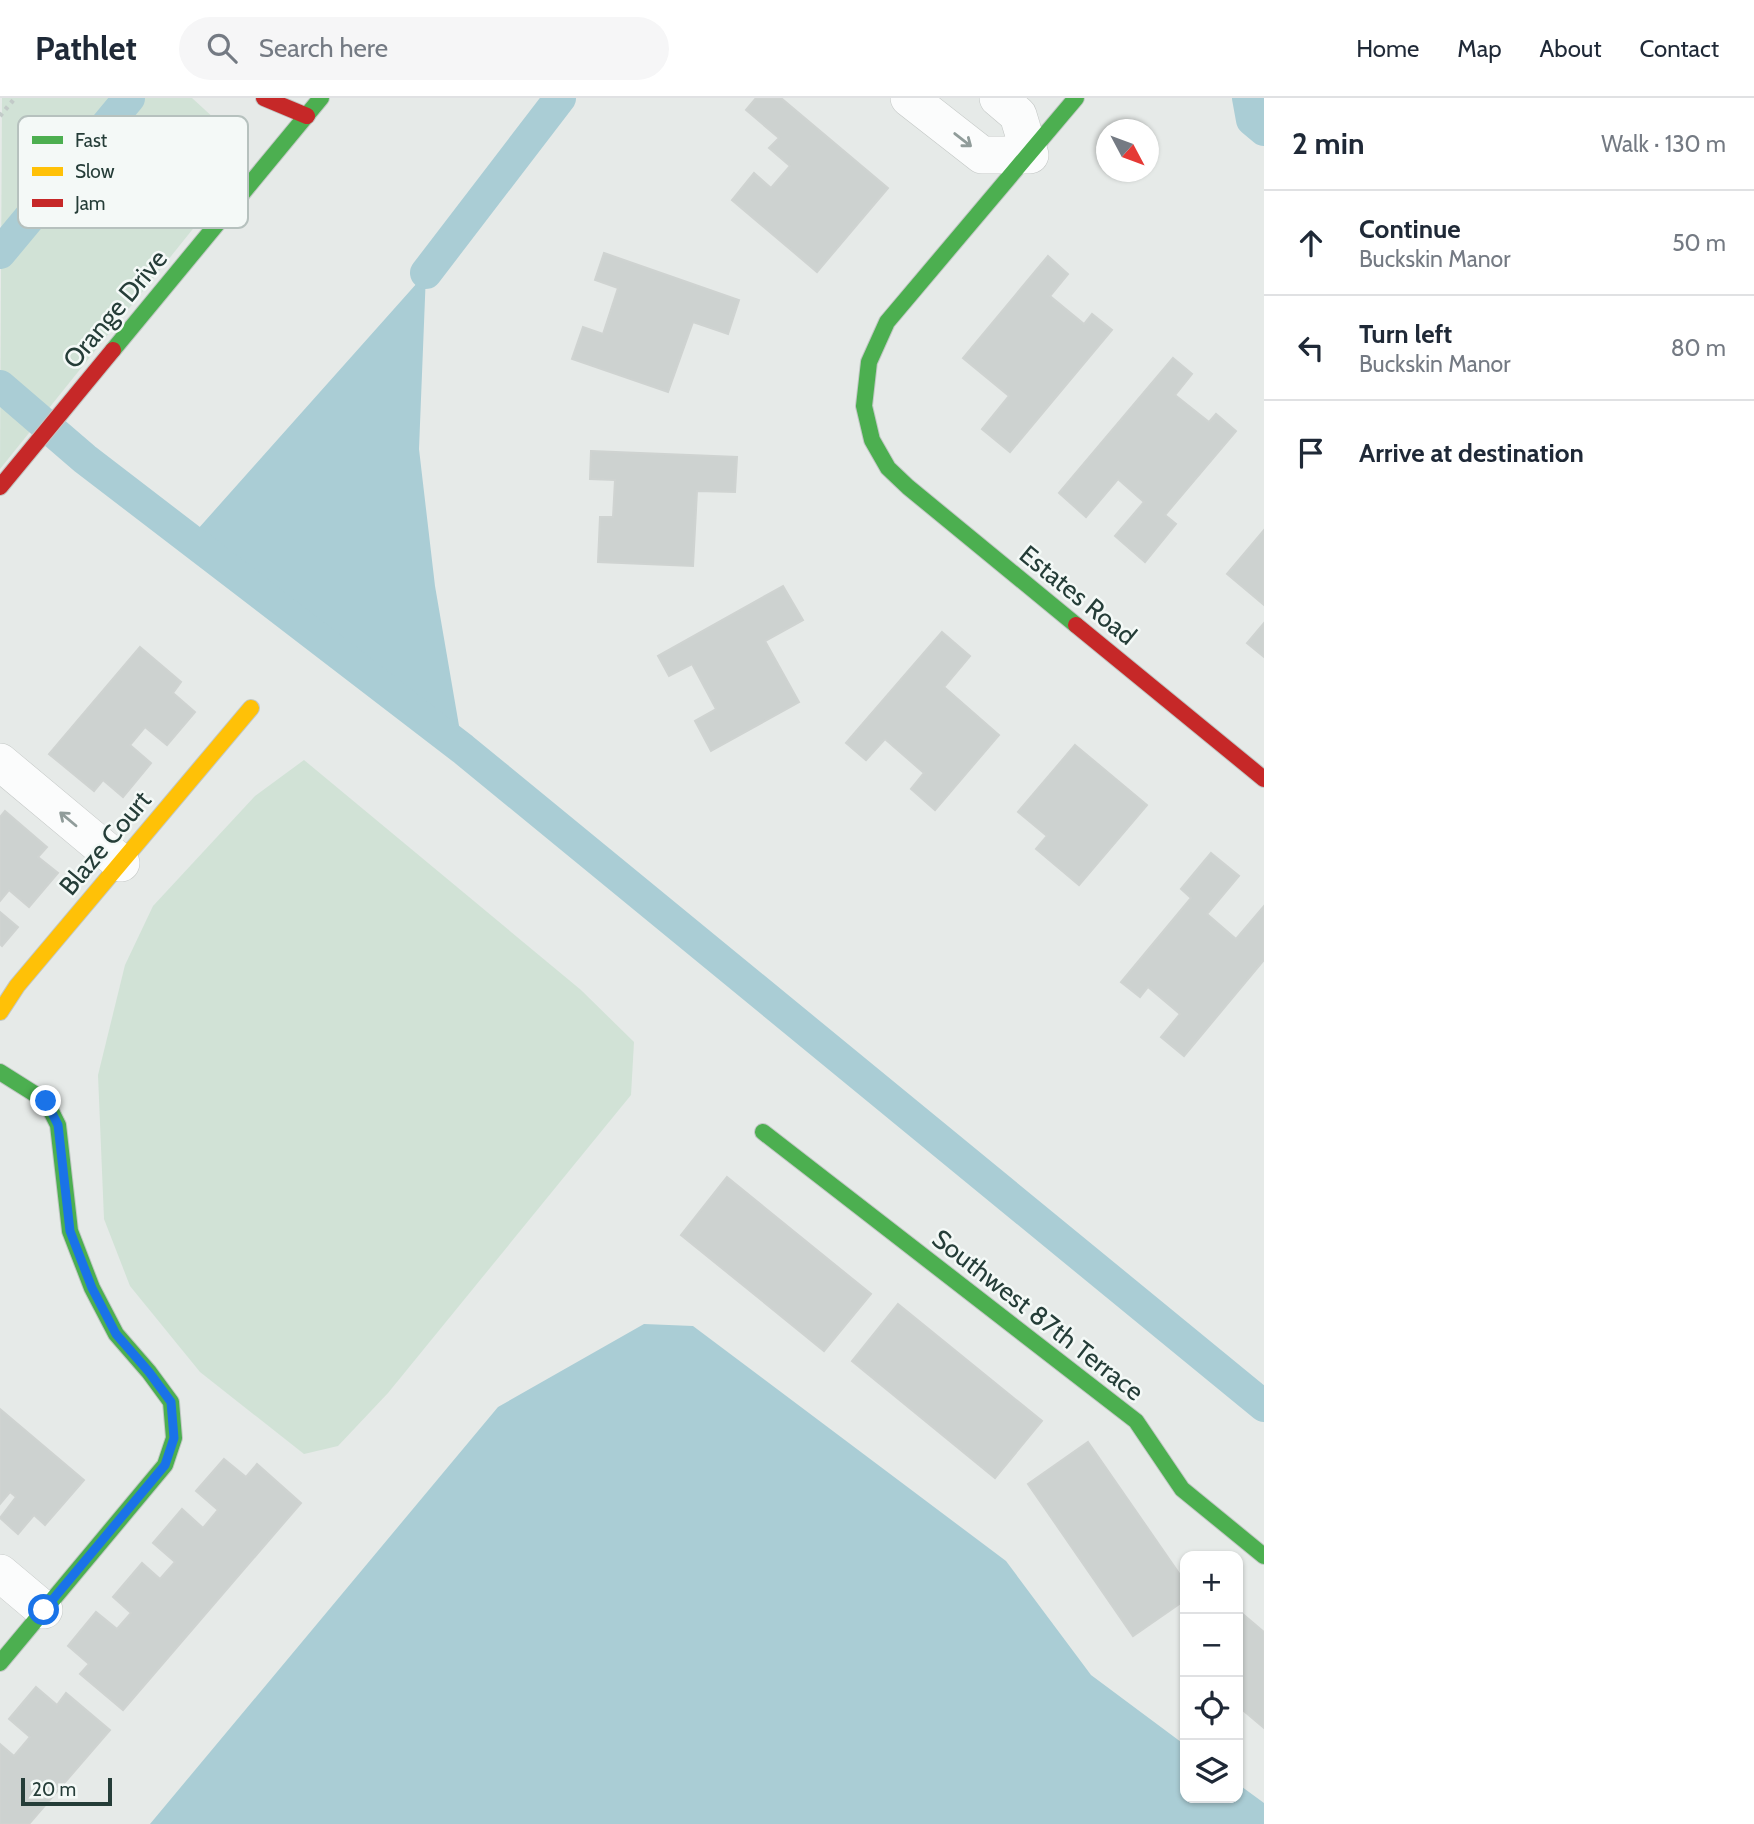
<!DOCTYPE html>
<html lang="en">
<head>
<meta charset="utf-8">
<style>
	body { margin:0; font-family:Cabin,sans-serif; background:#f6f6f7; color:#1f2937 }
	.controls { position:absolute; right:21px; bottom:21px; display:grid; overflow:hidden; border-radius:14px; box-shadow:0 2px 5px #0004 }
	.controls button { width:63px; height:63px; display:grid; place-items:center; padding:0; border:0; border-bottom:2px solid #e0e1e3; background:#fff; color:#1f2937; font:35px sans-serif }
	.compass { position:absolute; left:1096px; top:21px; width:63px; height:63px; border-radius:50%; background:#fff; box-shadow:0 2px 5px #0004; rotate:131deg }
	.scale { position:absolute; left:21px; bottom:18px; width:91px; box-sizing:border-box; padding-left:7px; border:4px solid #253d38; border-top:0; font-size:19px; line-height:24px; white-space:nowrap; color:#253d38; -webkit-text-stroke:5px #f4f9f7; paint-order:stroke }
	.stop { position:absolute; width:21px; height:21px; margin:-16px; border:5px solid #1a73e8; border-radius:50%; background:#fff }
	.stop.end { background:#1a73e8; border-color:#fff; box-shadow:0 2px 7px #0008 }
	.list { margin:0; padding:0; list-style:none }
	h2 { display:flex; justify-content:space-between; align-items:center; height:91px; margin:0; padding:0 28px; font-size:30px }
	h2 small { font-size:23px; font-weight:400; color:#747a83 }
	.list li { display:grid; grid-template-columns:46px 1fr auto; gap:21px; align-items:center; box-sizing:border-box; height:105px; padding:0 28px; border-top:2px solid #e0e1e3 }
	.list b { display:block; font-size:26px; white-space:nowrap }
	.list p { margin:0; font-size:23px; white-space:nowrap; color:#747a83 }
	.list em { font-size:23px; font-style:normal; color:#747a83 }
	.icon { flex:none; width:38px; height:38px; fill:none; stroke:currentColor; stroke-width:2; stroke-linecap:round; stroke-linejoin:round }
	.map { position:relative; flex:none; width:1264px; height:1726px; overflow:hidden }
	header { display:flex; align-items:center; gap:42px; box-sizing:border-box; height:98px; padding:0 35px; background:#fff; border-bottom:2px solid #e0e1e3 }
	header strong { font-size:33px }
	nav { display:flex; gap:38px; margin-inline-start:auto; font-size:24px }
	.search { width:490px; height:63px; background:#f6f6f7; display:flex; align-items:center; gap:18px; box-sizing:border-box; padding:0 24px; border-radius:38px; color:#747a83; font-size:26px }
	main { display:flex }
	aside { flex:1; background:#fff }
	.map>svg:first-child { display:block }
	.green { fill:#d1e2d6 }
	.water { fill:#aacdd5 }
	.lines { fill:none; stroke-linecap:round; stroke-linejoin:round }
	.canal { stroke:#aacdd5; stroke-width:32 }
	.building { fill:#cdd2d0; stroke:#cfd3d1; stroke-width:2 }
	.street-casing { stroke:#c3c7c5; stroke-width:38 }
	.fast-casing { stroke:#c2c8c5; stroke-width:18 }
	.slow-casing { stroke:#c2c8c5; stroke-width:18 }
	.jam-casing { stroke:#c2c8c5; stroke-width:18 }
	.path { stroke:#c2cac8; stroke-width:4.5; stroke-dasharray:3.5 5; stroke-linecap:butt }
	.street { stroke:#fbfcfc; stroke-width:37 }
	.fast { stroke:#4caf50; stroke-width:16 }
	.slow { stroke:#ffc107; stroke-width:16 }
	.jam { stroke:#c62828; stroke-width:16 }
	.oneway { stroke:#909c9a }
	.route { stroke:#1a73e8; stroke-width:9 }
	.labels { text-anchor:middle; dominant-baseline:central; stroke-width:5; stroke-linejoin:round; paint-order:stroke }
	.street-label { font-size:26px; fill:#253d38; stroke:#f4f9f7 }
	.key { fill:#f4f9f7; stroke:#b6c1be; stroke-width:2 }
	.key-label { font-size:19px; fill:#253d38 }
</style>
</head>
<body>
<header>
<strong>Pathlet</strong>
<div class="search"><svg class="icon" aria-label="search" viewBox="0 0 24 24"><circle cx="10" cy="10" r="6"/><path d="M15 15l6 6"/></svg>Search here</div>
<nav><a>Home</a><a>Map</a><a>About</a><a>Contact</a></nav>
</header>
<main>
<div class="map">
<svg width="1264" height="1726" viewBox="0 0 1264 1726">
	<rect width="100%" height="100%" fill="#e6eae8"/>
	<g class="green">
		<polygon points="2,0 192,0 241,45 243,60 241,71 0,371"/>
		<polygon points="304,662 581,892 634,944 631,997 388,1295 338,1348 304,1356 200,1274 130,1188 104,1121 98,977 125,867 153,808 255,698"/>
	</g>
	<g class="water">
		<polygon points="426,175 419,351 435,488 463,651 189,441"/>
		<polygon points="644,1226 693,1228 1006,1463 1091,1577 1185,1647 1185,1700 1238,1700 1238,1686 1264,1705 1264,1726 150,1726 498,1309"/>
	</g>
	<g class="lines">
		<g class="canal">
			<polyline points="1248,0 1252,22 1264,32"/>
			<polyline points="0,155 129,0"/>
			<polyline points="426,175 560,0"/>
			<polyline points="0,288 85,361 463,651 1264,1308"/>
		</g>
	</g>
	<g class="building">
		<polygon points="756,0 781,0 888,90 817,174 732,102 754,75 771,90 790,68 769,50 779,40 746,12"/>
		<polygon points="604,155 739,202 728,236 693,224 668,294 572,261 583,229 603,236 618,190 595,182"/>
		<polygon points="1048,158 1068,176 1050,198 1084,226 1092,216 1112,232 1010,354 982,331 1009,298 963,260"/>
		<polygon points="1173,260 1192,276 1175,297 1209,324 1216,316 1236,333 1165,417 1176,426 1145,464 1115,438 1144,404 1118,381 1086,419 1059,395"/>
		<polygon points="591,353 737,359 735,394 697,393 693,468 598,464 600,419 613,419 615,382 590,381"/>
		<polygon points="1264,432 1264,507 1227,476"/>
		<polygon points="783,488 803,522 765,543 799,604 711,653 695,623 716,611 692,566 669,578 658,558"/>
		<polygon points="1264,525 1264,559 1247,545"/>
		<polygon points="942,534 970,558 944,589 999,637 935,712 911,691 924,675 885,641 866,662 846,645"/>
		<polygon points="140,549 181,584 173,595 195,614 167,647 145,629 130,647 151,665 123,699 103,682 94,693 49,656"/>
		<polygon points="1075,647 1147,707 1079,787 1036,751 1047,738 1018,714"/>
		<polygon points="5,713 47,749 38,759 58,775 29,809 9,792 0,803 0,719"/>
		<polygon points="1211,755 1239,778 1207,816 1236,841 1264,808 1264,862 1184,958 1161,939 1180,916 1148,889 1140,899 1121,884 1191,800 1181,791"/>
		<polygon points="0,814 18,829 2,848 0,846"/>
		<polygon points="727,1079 871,1196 824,1253 681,1137"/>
		<polygon points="898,1206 1042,1323 995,1380 852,1263"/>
		<polygon points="0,1311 84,1382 45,1427 34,1417 18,1436 0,1420 16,1399 10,1394 0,1406"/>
		<polygon points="1088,1344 1185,1484 1185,1502 1133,1538 1028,1386"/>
		<polygon points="224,1361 246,1379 257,1366 301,1405 123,1612 80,1576 89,1566 68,1548 96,1514 117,1531 131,1515 113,1499 142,1465 160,1481 175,1464 153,1445 182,1411 203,1430 218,1412 196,1393"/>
		<polygon points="1238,1512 1264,1534 1264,1630 1238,1608"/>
		<polygon points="36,1589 57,1607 66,1595 110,1632 29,1726 0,1726 0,1646 14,1658 30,1639 9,1621"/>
	</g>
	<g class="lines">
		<g class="street-casing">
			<g id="street">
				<polyline points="909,0 982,57 1030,57 1018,17 998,0"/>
				<polyline points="0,664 121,765"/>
				<polyline points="0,1475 44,1512"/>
			</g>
		</g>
		<g class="fast-casing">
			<g id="fast">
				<polyline points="113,252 321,0"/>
				<polyline points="1076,527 908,389 888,370 872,342 864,308 869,264 887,224 1076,0"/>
				<polyline points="0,974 46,1003 58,1027 70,1133 92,1190 116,1236 149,1274 171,1304 174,1340 165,1367 0,1565"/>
				<polyline points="763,1034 1136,1323 1182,1391 1264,1458"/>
			</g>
		</g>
		<g class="slow-casing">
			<polyline id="slow" points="0,914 17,888 251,610"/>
		</g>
		<g class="jam-casing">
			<g id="jam">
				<polyline points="264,0 307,18"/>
				<polyline points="0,389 113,252"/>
				<polyline points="1076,527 1264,681"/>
			</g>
		</g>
		<polyline class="path" points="0,18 15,0"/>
		<use href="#street" class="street"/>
		<use href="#fast" class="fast"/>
		<use href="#slow" class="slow"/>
		<use href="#jam" class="jam"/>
	</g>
	<defs><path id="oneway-shaft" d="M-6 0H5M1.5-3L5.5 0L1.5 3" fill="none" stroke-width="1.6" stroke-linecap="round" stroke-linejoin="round" transform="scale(1.75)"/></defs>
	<g class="oneway">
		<use href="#oneway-shaft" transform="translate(963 42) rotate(38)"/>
		<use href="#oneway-shaft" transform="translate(68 721) rotate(-140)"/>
	</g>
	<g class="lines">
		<polyline class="route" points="44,1512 165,1367 174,1340 171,1304 149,1274 116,1236 92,1190 70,1133 58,1027 46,1003"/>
	</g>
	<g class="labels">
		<g class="street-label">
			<text transform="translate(115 211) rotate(-50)">Orange Drive</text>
			<text transform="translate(1078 497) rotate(39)">Estates Road</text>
			<text transform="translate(105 745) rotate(-50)">Blaze Court</text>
			<text transform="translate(1038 1217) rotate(38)">Southwest 87th Terrace</text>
		</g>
	</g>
	<rect x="18" y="18" width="230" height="112" rx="10" class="key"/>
	<rect x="32" y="38" width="31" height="8" fill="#4caf50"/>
	<rect x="32" y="69" width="31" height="9" fill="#ffc107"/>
	<rect x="32" y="101" width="31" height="8" fill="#c62828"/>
	<g class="key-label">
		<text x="75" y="49">Fast</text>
		<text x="75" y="80">Slow</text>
		<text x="75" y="112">Jam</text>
	</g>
</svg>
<div class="controls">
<button>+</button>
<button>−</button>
<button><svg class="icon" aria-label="locate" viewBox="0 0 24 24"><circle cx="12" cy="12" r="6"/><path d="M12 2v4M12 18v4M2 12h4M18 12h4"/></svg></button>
<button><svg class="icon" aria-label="layers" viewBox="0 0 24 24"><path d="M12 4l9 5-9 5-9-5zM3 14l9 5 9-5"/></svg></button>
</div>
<svg class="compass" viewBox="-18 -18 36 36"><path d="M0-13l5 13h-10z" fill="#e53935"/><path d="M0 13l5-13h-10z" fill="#747a83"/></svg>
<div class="scale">20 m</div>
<div class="stop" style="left:44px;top:1512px"></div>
<div class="stop end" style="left:46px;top:1003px"></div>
</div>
<aside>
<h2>2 min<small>Walk · 130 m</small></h2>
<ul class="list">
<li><svg class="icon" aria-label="ahead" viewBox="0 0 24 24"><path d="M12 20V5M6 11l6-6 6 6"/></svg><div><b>Continue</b><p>Buckskin Manor</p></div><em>50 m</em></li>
<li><svg class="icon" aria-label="left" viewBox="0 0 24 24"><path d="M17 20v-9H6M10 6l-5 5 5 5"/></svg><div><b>Turn left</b><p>Buckskin Manor</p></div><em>80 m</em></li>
<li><svg class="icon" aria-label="arrive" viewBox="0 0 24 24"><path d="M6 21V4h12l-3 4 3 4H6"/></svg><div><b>Arrive at destination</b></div></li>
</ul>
</aside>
</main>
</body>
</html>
